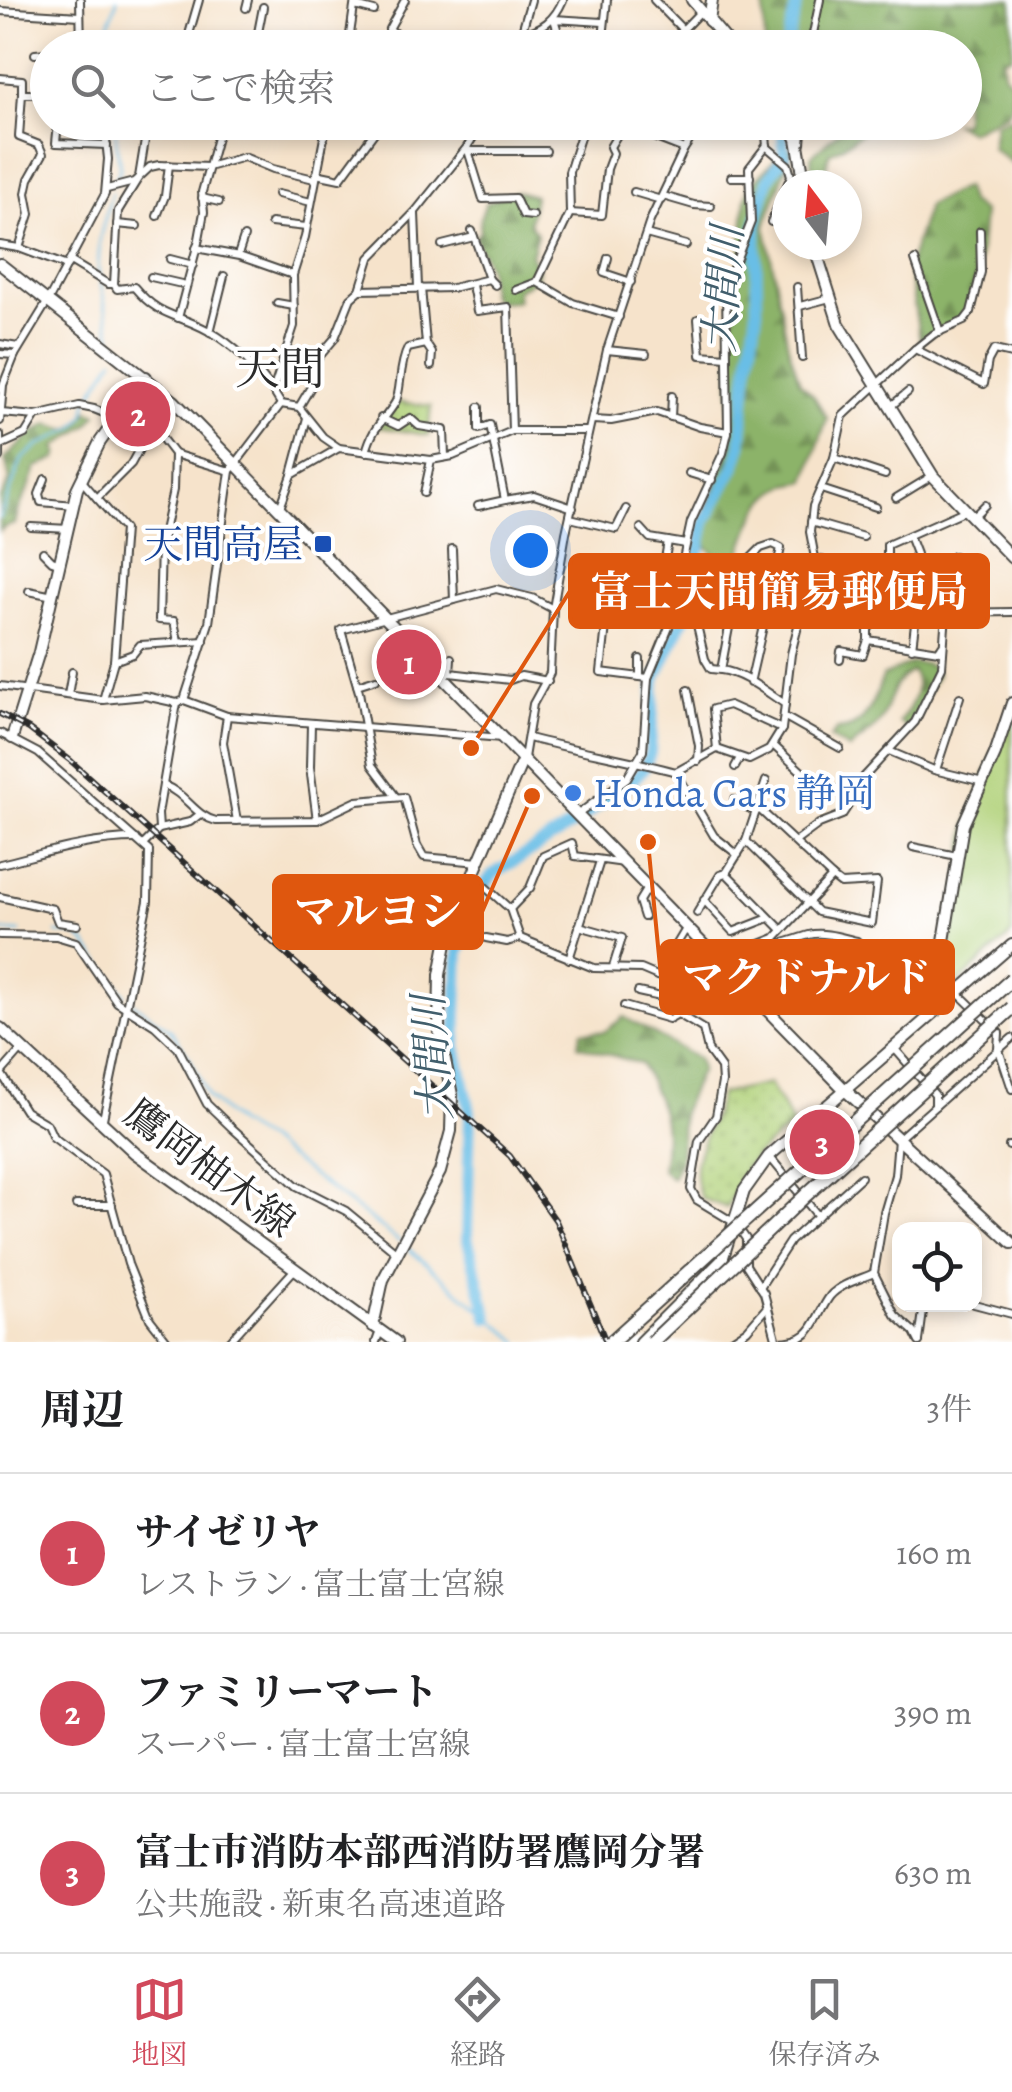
<!DOCTYPE html>
<html lang="ja">
<head>
<meta charset="utf-8">
<style>
	body { margin:0; font-family:Alegreya,"Noto Serif JP",serif; background:#f6f6f6; color:#202124 }
	.controls { position:absolute; right:30px; bottom:30px; display:grid; overflow:hidden; border-radius:20px; box-shadow:0 5px 15px #0003 }
	.controls button { width:90px; height:90px; display:grid; place-items:center; padding:0; border:0; border-bottom:2px solid #e0e0e0; background:#fff; color:#202124; font:50px sans-serif }
	.compass { position:absolute; left:772px; top:170px; width:90px; height:90px; border-radius:50%; background:#fff; box-shadow:0 5px 15px #0003; rotate:344deg }
	.you { position:absolute; left:530px; top:550px; width:35px; height:35px; margin:-25px; border:8px solid #fff; border-radius:50%; background:#1a73e8; box-shadow:0 0 0 15px #1a73e833 }
	.badge { display:grid; place-items:center; width:65px; height:65px; border-radius:50%; background:#d1495b; color:#fff; font-size:32px; font-weight:700 }
	.pin { position:absolute; translate:-50% -50%; border:5px solid #fff; box-shadow:0 2px 10px #0006 }
	.list { margin:0; padding:0; list-style:none }
	h2 { display:flex; justify-content:space-between; align-items:center; height:130px; margin:0; padding:0 40px; font-size:42px }
	h2 small { font-size:32px; font-weight:400; color:#757577 }
	.list li { display:grid; grid-template-columns:65px 1fr auto; gap:30px; align-items:center; box-sizing:border-box; height:160px; padding:0 40px; border-top:2px solid #e0e0e0 }
	.list b { display:block; font-size:38px; white-space:nowrap }
	.list p { margin:0; font-size:32px; white-space:nowrap; color:#757577 }
	.list em { font-size:32px; font-style:normal; color:#757577 }
	.icon { flex:none; width:55px; height:55px; fill:none; stroke:currentColor; stroke-width:2; stroke-linecap:round; stroke-linejoin:round }
	.map { position:relative; flex:none; width:1012px; height:1342px; overflow:hidden }
	.search { position:absolute; background:#fff; box-shadow:0 5px 15px #0003; left:30px; right:30px; top:30px; height:110px; display:flex; align-items:center; gap:25px; box-sizing:border-box; padding:0 35px; border-radius:55px; color:#757577; font-size:38px }
	.sheet { height:610px; background:#fff }
	nav { display:flex; justify-content:space-around; align-items:center; box-sizing:border-box; height:140px; border-top:2px solid #e0e0e0; background:#fff; font-size:28px; color:#757577 }
	nav a { display:grid; justify-items:center; gap:5px }
	nav .on { color:#d1495b }
	.map>svg:first-child { display:block }
	.grass { fill:url(#grass-dots); stroke:#6e7e52; stroke-width:2.5 }
	.forest { fill:url(#forest-firs); stroke:#5c6f4a; stroke-width:2.5 }
	.park { fill:#b1d179; stroke:#6e7e52; stroke-width:2.5 }
	.lines { fill:none; stroke-linecap:round; stroke-linejoin:round }
	.stream { stroke:#69bee6; stroke-width:2.5 }
	.river { stroke:#69bee6; stroke-width:12 }
	.street-casing { stroke:#494743; stroke-width:10 }
	.secondary-casing { stroke:#494743; stroke-width:14 }
	.street { stroke:#fff; stroke-width:6 }
	.secondary { stroke:#fff; stroke-width:10 }
	.rail-casing { stroke:#2b2b2b; stroke-width:6 }
	.rail { stroke:#fff; stroke-width:2.5; stroke-dasharray:8; stroke-linecap:butt }
	.highway-bridge-casing { stroke:#494743; stroke-width:16; stroke-linecap:butt }
	.highway-bridge { stroke:#fff; stroke-width:12 }
	.transit-dot { fill:#1a4fb4; stroke:#fff; stroke-width:4 }
	.shop-dot { fill:#3f7fe0; stroke:#fff; stroke-width:4 }
	.labels { text-anchor:middle; dominant-baseline:central; stroke-width:8; stroke-linejoin:round; paint-order:stroke }
	.transit-label { font-size:40px; fill:#164399; stroke:#fff; text-anchor:end }
	.shop-label { font-size:40px; fill:#366cbe; stroke:#fff; text-anchor:start }
	.street-label { font-size:40px; fill:#2b2b2b; stroke:#fff }
	.water-label { font-size:42px; font-style:italic; fill:#415e6c; stroke:#fff }
	.quarter-label { font-size:45px; fill:#2b2b2b; stroke:#fff }
	.leader { fill:none; stroke:#df570e; stroke-width:4 }
	.callout-dot { fill:#df570e; stroke:#fff; stroke-width:4 }
	.callout { fill:#df570e; stroke:#df570e; stroke-width:4 }
	.callout-label { font-size:42px; text-anchor:middle; font-weight:bold; fill:#fff }
</style>
</head>
<body>
<div class="map">
<svg width="1012" height="1342" viewBox="0 0 1012 1342">
	<defs>
		<pattern id="grass-dots" width="8" height="8" patternUnits="userSpaceOnUse" patternTransform="scale(2.5)"><rect width="8" height="8" fill="#b1d179"/><path d="M2 2h.1M6 6h.1" fill="none" stroke="#98b469" stroke-width="1.8" stroke-linecap="round"/></pattern>
		<pattern id="forest-firs" width="22" height="20" patternUnits="userSpaceOnUse" patternTransform="scale(2.5)"><rect width="22" height="20" fill="#8cb369"/><path d="M5 1l3.5 6h-7zM16 11l3.5 6h-7z" fill="#739257"/></pattern>
	</defs>
	<rect width="100%" height="100%" fill="#fff"/>
	<filter id="ink" filterUnits="userSpaceOnUse"><feTurbulence type="fractalNoise" baseFrequency=".01" numOctaves="2"/><feDisplacementMap in="SourceGraphic" scale="20" xChannelSelector="R" yChannelSelector="G"/><feConvolveMatrix kernelMatrix="1 2 1 2 8 2 1 2 1" color-interpolation-filters="sRGB"/></filter>
	<filter id="wash" filterUnits="userSpaceOnUse"><feTurbulence type="fractalNoise" baseFrequency=".0048" numOctaves="4" result="noise"/><feDisplacementMap in="SourceGraphic" scale="40" xChannelSelector="R" yChannelSelector="G"/><feGaussianBlur stdDeviation="2.25" result="paint"/><feColorMatrix in="noise" values="0 0 0 0 0 0 0 0 0 0 0 0 0 0 0 0 0 1.4 0 .05"/><feComposite in="paint" operator="in"/></filter>
	<g filter="url(#wash)">
		<rect width="100%" height="100%" fill="#f6e3cb"/>
		<g class="grass">
			<polygon points="398,402 431,406 428,435 378,427"/>
			<path d="M 769,1084 L 793,1125 C 754,1155 744,1162 727,1208 L 701,1198 C 684,1156 713,1132 720,1094 Z"/>
		</g>
		<g class="forest">
			<polygon points="764,0 1012,0 1012,55 1003,58 1004,74 1012,82 1012,102 1007,113 970,131 955,123 964,122 964,48 765,47"/>
			<polygon points="1009,117 1012,119 1012,164 992,148 995,123"/>
			<path d="M 848,123 L 884,123 C 859,129 852,144 829,153 L 824,185 L 812,185 L 811,156 Z"/>
			<path d="M 786,148 L 793,149 L 765,225 L 788,346 L 800,383 L 813,395 L 827,418 L 806,481 C 799,483 789,484 782,487 C 756,500 746,537 738,562 C 717,559 705,549 697,530 L 732,444 L 730,365 L 746,198 L 749,187 Z"/>
			<polygon points="965,187 969,202 983,212 978,272 973,295 963,317 920,341 908,266 928,205"/>
			<path d="M 516,191 L 534,196 L 529,223 L 537,234 L 531,255 L 538,269 L 536,279 L 517,290 L 517,301 C 490,303 489,300 489,275 C 489,263 479,248 475,237 L 480,232 L 480,218 L 486,203 Z"/>
			<path d="M 89,411 L 97,414 L 88,425 L 56,447 L 59,452 L 57,459 L 36,467 C 32,488 18,502 15,524 L 4,527 L 0,531 L 0,500 L 10,480 L 5,459 L 32,433 L 49,424 L 68,430 L 79,424 Z"/>
			<path d="M 912,663 L 926,664 L 935,669 L 937,675 L 908,729 L 899,722 C 911,708 923,688 912,671 C 890,681 891,701 881,720 C 874,731 858,741 849,749 L 830,738 L 837,730 C 867,729 874,701 883,676 Z"/>
			<path d="M 624,1017 L 698,1059 L 701,1069 L 682,1112 L 680,1161 L 672,1178 L 662,1170 C 670,1119 662,1108 641,1064 L 578,1045 L 582,1031 L 604,1032 Z"/>
		</g>
		<polygon class="park" points="1012,703 1012,934 957,984 948,960 968,822"/>
		<g class="lines">
			<g class="stream">
				<polyline points="105,48 107,30 117,0"/>
				<polyline points="114,122 120,169 114,184"/>
				<polyline points="112,192 100,237 98,269 113,346"/>
				<polyline points="0,518 22,459 40,445 74,428 85,415 88,400 114,359"/>
				<polyline points="0,931 20,932"/>
				<polyline points="57,933 76,935 84,941 125,995"/>
				<polyline points="130,1001 171,1030 191,1060 208,1097 238,1124 266,1140 399,1241"/>
				<polyline points="405,1246 519,1342"/>
			</g>
			<g class="river">
				<polyline points="786,48 798,0"/>
				<polyline points="488,1318 467,1237 470,1111 456,1046 459,952 481,891 492,875 571,826 631,782 644,768 650,753 655,680 687,612 705,522 734,468 741,446 747,378 757,311 756,225 768,180 784,156 782,122"/>
			</g>
		</g>
	</g>
	<g filter="url(#ink)">
		<g class="lines">
			<g class="street-casing">
				<g id="street">
					<polyline points="80,0 81,48"/>
					<polyline points="654,0 682,29"/>
					<polyline points="355,6 374,11"/>
					<polyline points="246,8 248,0"/>
					<polyline points="0,11 80,16"/>
					<path d="M 521,35 C 543,28 554,21 563,0"/>
					<polyline points="185,48 199,0"/>
					<polyline points="255,48 263,7"/>
					<polyline points="348,48 355,0"/>
					<polyline points="392,48 396,34 389,29 405,0"/>
					<polyline points="517,48 531,0"/>
					<polyline points="563,48 554,19 603,22"/>
					<polyline points="602,48 607,0"/>
					<polyline points="665,48 701,11"/>
					<polyline points="810,48 820,0"/>
					<polyline points="35,54 48,53"/>
					<polyline points="0,78 22,80 22,94 48,94"/>
					<polyline points="58,122 56,143 107,145"/>
					<path d="M 148,122 L 139,177 L 118,211 L 114,284 L 117,289 L 134,287 C 160,318 176,313 209,331 C 234,345 257,368 273,391"/>
					<polyline points="765,122 767,147 788,165 791,176 771,222"/>
					<polyline points="638,131 684,149"/>
					<polyline points="801,143 803,122"/>
					<polyline points="467,147 483,199 515,198 523,215 533,216"/>
					<polyline points="470,151 546,151"/>
					<polyline points="316,174 340,179 382,122"/>
					<polyline points="731,177 750,177"/>
					<polyline points="107,189 134,182 150,167 159,165 208,167 244,157 273,169 314,179"/>
					<polyline points="634,192 661,200"/>
					<polyline points="278,194 311,202"/>
					<polyline points="663,196 694,205 711,206"/>
					<polyline points="202,198 219,202"/>
					<polyline points="415,213 418,287"/>
					<polyline points="570,213 602,215 607,169 613,153 610,147 619,132"/>
					<polyline points="157,216 165,196 169,165"/>
					<polyline points="271,223 306,227"/>
					<polyline points="117,224 137,226"/>
					<polyline points="472,231 489,279"/>
					<polyline points="646,234 686,245"/>
					<polyline points="0,245 19,248 67,266"/>
					<polyline points="442,245 474,237"/>
					<polyline points="19,248 30,214 26,193 29,179 43,154 39,145 19,137 22,94"/>
					<polyline points="196,248 239,256 293,275"/>
					<polyline points="238,255 244,237"/>
					<polyline points="608,258 604,273 631,282"/>
					<polyline points="170,259 193,265"/>
					<polyline points="915,260 940,332"/>
					<polyline points="70,261 108,284 114,284"/>
					<polyline points="151,277 186,285"/>
					<polyline points="537,282 570,213 569,172 585,122"/>
					<polyline points="472,285 477,311 508,307 512,431"/>
					<polyline points="797,287 802,358"/>
					<polyline points="421,288 426,344 432,353 431,366"/>
					<polyline points="360,290 452,288 489,279 495,285"/>
					<polyline points="516,290 537,282 573,303 619,317"/>
					<polyline points="277,303 294,306"/>
					<polyline points="800,306 830,298"/>
					<polyline points="178,318 199,239 204,212 202,192 218,134 225,122"/>
					<polyline points="698,319 701,355 727,357"/>
					<polyline points="210,332 224,276"/>
					<polyline points="0,344 18,347"/>
					<polyline points="915,349 934,334 964,321 971,312 981,272 980,231"/>
					<polyline points="607,350 646,354"/>
					<polyline points="0,354 15,355"/>
					<polyline points="281,404 299,407 323,437 339,448 431,460 453,456 512,431 588,431"/>
					<polyline points="281,404 273,391 294,326 293,275 305,237 327,122"/>
					<polyline points="891,406 908,392"/>
					<polyline points="299,407 312,385 318,358 335,338 351,298 360,290 370,258 415,212 467,147 483,122"/>
					<polyline points="1,413 36,416"/>
					<polyline points="671,417 672,396"/>
					<polyline points="381,418 398,426 410,418 419,426 444,430 445,456"/>
					<polyline points="592,420 611,421 657,412 700,427 728,432"/>
					<polyline points="0,421 3,385 15,355 48,301 105,194 108,159 104,122"/>
					<polyline points="0,435 0,457"/>
					<polyline points="1,445 25,434 36,416 79,406 94,409 160,436 174,454 230,471"/>
					<path d="M 366,452 C 374,424 382,424 395,403 C 402,391 398,367 408,348 L 426,344"/>
					<polyline points="174,454 173,490 161,545 159,620 174,621 178,642"/>
					<polyline points="834,458 885,475"/>
					<polyline points="689,473 712,480"/>
					<polyline points="292,474 307,418"/>
					<polyline points="45,479 39,494 41,502 74,505"/>
					<polyline points="82,481 124,529 114,661 103,700"/>
					<polyline points="821,489 876,507"/>
					<polyline points="424,493 431,460"/>
					<polyline points="97,498 131,464 149,431"/>
					<polyline points="896,498 932,476"/>
					<polyline points="505,500 534,495 573,508"/>
					<polyline points="478,506 505,500 490,425 479,429 479,407"/>
					<polyline points="280,508 292,475 339,448"/>
					<polyline points="570,518 616,529 626,509"/>
					<polyline points="972,518 985,505"/>
					<polyline points="811,522 863,537"/>
					<polyline points="31,527 69,529"/>
					<polyline points="641,528 650,538 686,544"/>
					<polyline points="909,536 916,554"/>
					<polyline points="452,549 454,600"/>
					<polyline points="43,552 52,561 61,564"/>
					<polyline points="815,558 859,571"/>
					<polyline points="665,559 668,541"/>
					<polyline points="887,580 887,545 964,511"/>
					<path d="M 585,586 L 610,588 L 611,578 C 637,584 659,584 678,605"/>
					<polyline points="610,588 601,672 648,678"/>
					<polyline points="810,589 859,605"/>
					<polyline points="29,591 53,596"/>
					<polyline points="930,595 956,594 960,580 971,567 954,556"/>
					<polyline points="767,605 800,617"/>
					<polyline points="677,611 697,625 705,659 711,669 721,670"/>
					<polyline points="637,620 653,621 675,601"/>
					<polyline points="868,640 868,630 881,607 916,615 912,648"/>
					<polyline points="640,659 640,677"/>
					<polyline points="840,660 841,651 863,655 868,640 939,651 942,646"/>
					<polyline points="114,661 133,654 140,645 204,641"/>
					<polyline points="450,673 451,658"/>
					<polyline points="443,675 450,673 510,680 521,676 548,681"/>
					<path d="M 750,683 L 781,548 L 773,544 L 761,548 L 740,569 L 721,670 C 744,673 766,692 785,704"/>
					<polyline points="357,685 376,679"/>
					<polyline points="0,686 103,700 145,696 177,703"/>
					<polyline points="688,690 699,746 698,761"/>
					<polyline points="68,695 72,672"/>
					<polyline points="184,700 227,716 502,738"/>
					<polyline points="227,716 223,742 237,821"/>
					<polyline points="785,717 840,748"/>
					<polyline points="311,724 310,767 317,820"/>
					<polyline points="0,733 38,753 149,851 148,901 102,1124"/>
					<path d="M 529,738 C 578,751 628,759 676,772 L 717,749 L 749,760 L 769,750 L 782,729 L 791,654 L 815,558 L 810,532 L 813,506 L 834,458 L 843,416 L 915,349 L 984,384 L 988,361 L 994,350 L 1012,354"/>
					<polyline points="773,745 814,783 855,795 842,815 819,824 796,841"/>
					<polyline points="717,749 713,709 729,705 782,729"/>
					<polyline points="889,751 934,770 983,782"/>
					<polyline points="524,758 533,704 550,673 553,609 566,533 607,350 650,221 684,149 702,122"/>
					<polyline points="735,767 740,758"/>
					<polyline points="936,770 960,697"/>
					<polyline points="676,772 714,836 738,855"/>
					<polyline points="766,781 746,841 726,873 782,930"/>
					<path d="M 163,785 C 187,794 193,815 216,821 L 317,820 L 357,801 L 404,797 L 417,845 L 424,857 L 479,862"/>
					<polyline points="855,795 864,777 915,722 942,667 946,613 1012,612"/>
					<polyline points="396,797 372,765 359,692 341,630 496,589 532,598 553,609"/>
					<polyline points="734,800 756,812"/>
					<polyline points="577,815 627,778 643,751 648,678 681,598 682,564 691,522 723,453 728,432 726,286 751,222 749,168 767,145"/>
					<polyline points="159,829 190,822 199,815"/>
					<polyline points="746,841 818,912 872,923 877,882 841,884 832,877"/>
					<polyline points="143,845 159,829 158,814 177,703 184,700 209,623 230,471 281,404"/>
					<polyline points="913,847 957,856"/>
					<path d="M 0,864 C 46,853 88,839 136,839"/>
					<polyline points="474,877 510,909 520,938 594,968 641,969 669,981 678,1014 703,1029 708,1050 721,1068 722,1082 716,1116 699,1141 691,1189 697,1200 735,1223 746,1239 746,1265 764,1293 777,1342"/>
					<polyline points="0,897 53,909 58,922 77,925"/>
					<polyline points="704,900 733,932 769,918"/>
					<polyline points="510,909 530,888 543,856 572,843 575,856 624,863"/>
					<polyline points="697,913 720,875 726,873"/>
					<polyline points="644,917 639,901 647,888"/>
					<polyline points="579,926 622,938 613,967"/>
					<polyline points="0,935 56,936 76,942 117,1002 155,1026 178,1048 207,1104 232,1128 297,1186 346,1211 396,1252"/>
					<polyline points="486,938 507,942 520,938"/>
					<path d="M 762,944 C 782,946 791,940 809,935 C 824,931 843,938 857,941 L 879,969 L 929,972"/>
					<polyline points="569,959 600,861"/>
					<polyline points="720,960 775,938 832,877 758,808"/>
					<path d="M 675,968 C 690,975 709,977 723,965"/>
					<polyline points="657,976 675,968 675,947 687,927"/>
					<polyline points="956,991 999,1033 998,1049"/>
					<polyline points="638,992 674,1000"/>
					<polyline points="920,1002 936,948 943,941"/>
					<polyline points="624,1006 669,1019 678,1014"/>
					<polyline points="895,1049 935,1095 935,1106"/>
					<polyline points="999,1050 1012,1089"/>
					<polyline points="1,1073 25,1111 47,1124 53,1137 103,1174 128,1264 150,1319 168,1342"/>
					<polyline points="1,1073 22,1049"/>
					<polyline points="1009,1146 1012,1146"/>
					<polyline points="769,1156 818,1216"/>
					<polyline points="76,1205 112,1205"/>
					<polyline points="760,1287 790,1241 861,1177"/>
					<polyline points="931,1304 939,1304"/>
					<polyline points="974,1304 1012,1314"/>
					<polyline points="919,1341 924,1304"/>
					<polyline points="229,1342 295,1269"/>
					<polyline points="376,1342 380,1331"/>
					<polyline points="729,1342 747,1330 767,1307"/>
					<path d="M 778,1342 C 816,1342 813,1319 830,1296 C 840,1284 861,1279 874,1273"/>
					<polyline points="919,1342 914,1332 895,1315 874,1273 884,1213 895,1175 898,1139 1012,1038"/>
				</g>
			</g>
			<g class="secondary-casing">
				<g id="secondary">
					<polyline points="692,0 733,48"/>
					<polyline points="709,21 712,0"/>
					<polyline points="788,122 797,139 805,185"/>
					<polyline points="814,245 839,324 933,476 1012,558"/>
					<polyline points="0,264 174,401 846,1091 1012,1243"/>
					<polyline points="12,738 39,652 77,489 100,442 146,377"/>
					<polyline points="956,991 945,969 944,941 963,825 995,754 1012,703"/>
					<polyline points="0,1028 135,1153 396,1342"/>
					<polyline points="373,1326 383,1280 440,1172 451,1131 452,1095 439,1030 440,975 448,933 523,759"/>
					<polyline points="640,1342 722,1260 744,1191 769,1156 1012,945"/>
				</g>
			</g>
			<use href="#street" class="street"/>
			<use href="#secondary" class="secondary"/>
			<g class="rail-casing">
				<polyline id="rail" points="0,714 29,729 71,761 510,1156 556,1221 606,1342"/>
			</g>
			<use href="#rail" class="rail"/>
			<g class="highway-bridge-casing">
				<g id="highway-bridge">
					<polyline points="611,1342 1012,979"/>
					<polyline points="652,1342 806,1195 1012,1008"/>
				</g>
			</g>
			<use href="#highway-bridge" class="highway-bridge"/>
		</g>
	</g>
	<rect class="transit-dot" x="313" y="534" width="20" height="20" rx="5"/>
	<circle class="shop-dot" cx="573" cy="793" r="10"/>
	<g class="labels">
		<g class="transit-label">
			<text x="303" y="544">天間高屋</text>
		</g>
		<g class="shop-label">
			<text x="593" y="793">Honda Cars 静岡</text>
		</g>
		<g class="street-label">
			<text transform="translate(210 1168) rotate(37)">鷹岡柚木線</text>
		</g>
		<g class="water-label">
			<text transform="translate(723 289) rotate(-86)">大間川</text>
			<text transform="translate(432 1058) rotate(-94)">大間川</text>
		</g>
		<g class="quarter-label">
			<text x="280" y="369">天間</text>
		</g>
	</g>
	<path class="leader" d="M471 748L570 591M532 796L482 912M648 842L661 977"/>
	<g class="callout-dot">
		<circle cx="471" cy="748" r="10"/>
		<circle cx="532" cy="796" r="10"/>
		<circle cx="648" cy="842" r="10"/>
	</g>
	<g class="callout">
		<rect x="570" y="555" width="418" height="72" rx="10"/>
		<rect x="274" y="876" width="208" height="72" rx="10"/>
		<rect x="661" y="941" width="292" height="72" rx="10"/>
	</g>
	<g class="callout-label">
		<text x="779" y="606">富士天間簡易郵便局</text>
		<text x="378" y="926">マルヨシ</text>
		<text x="807" y="992">マクドナルド</text>
	</g>
</svg>
<div class="controls">
<button><svg class="icon" aria-label="locate" viewBox="0 0 24 24"><circle cx="12" cy="12" r="6"/><path d="M12 2v4M12 18v4M2 12h4M18 12h4"/></svg></button>
</div>
<svg class="compass" viewBox="-18 -18 36 36"><path d="M0-13l5 13h-10z" fill="#e53935"/><path d="M0 13l5-13h-10z" fill="#757577"/></svg>
<div class="you"></div>
<div class="pin badge" style="left:409px;top:662px">1</div>
<div class="pin badge" style="left:138px;top:414px">2</div>
<div class="pin badge" style="left:822px;top:1142px">3</div>
<div class="search"><svg class="icon" aria-label="search" viewBox="0 0 24 24"><circle cx="10" cy="10" r="6"/><path d="M15 15l6 6"/></svg>ここで検索</div>
</div>
<section class="sheet">
<h2>周辺<small>3件</small></h2>
<ul class="list">
<li><span class="badge">1</span><div><b>サイゼリヤ</b><p>レストラン · 富士富士宮線</p></div><em>160 m</em></li>
<li><span class="badge">2</span><div><b>ファミリーマート</b><p>スーパー · 富士富士宮線</p></div><em>390 m</em></li>
<li><span class="badge">3</span><div><b>富士市消防本部西消防署鷹岡分署</b><p>公共施設 · 新東名高速道路</p></div><em>630 m</em></li>
</ul>
</section>
<nav>
<a class="on"><svg class="icon" aria-label="map" viewBox="0 0 24 24"><path d="M3 6l6-2 6 2 6-2v14l-6 2-6-2-6 2zM9 4v14M15 6v14"/></svg>地図</a>
<a><svg class="icon" aria-label="directions" viewBox="0 0 24 24"><path d="M12 3l9 9-9 9-9-9zM9 14v-3h6M13 9l2 2-2 2"/></svg>経路</a>
<a><svg class="icon" aria-label="saved" viewBox="0 0 24 24"><path d="M7 4h10v16l-5-4-5 4z"/></svg>保存済み</a>
</nav>
</body>
</html>
